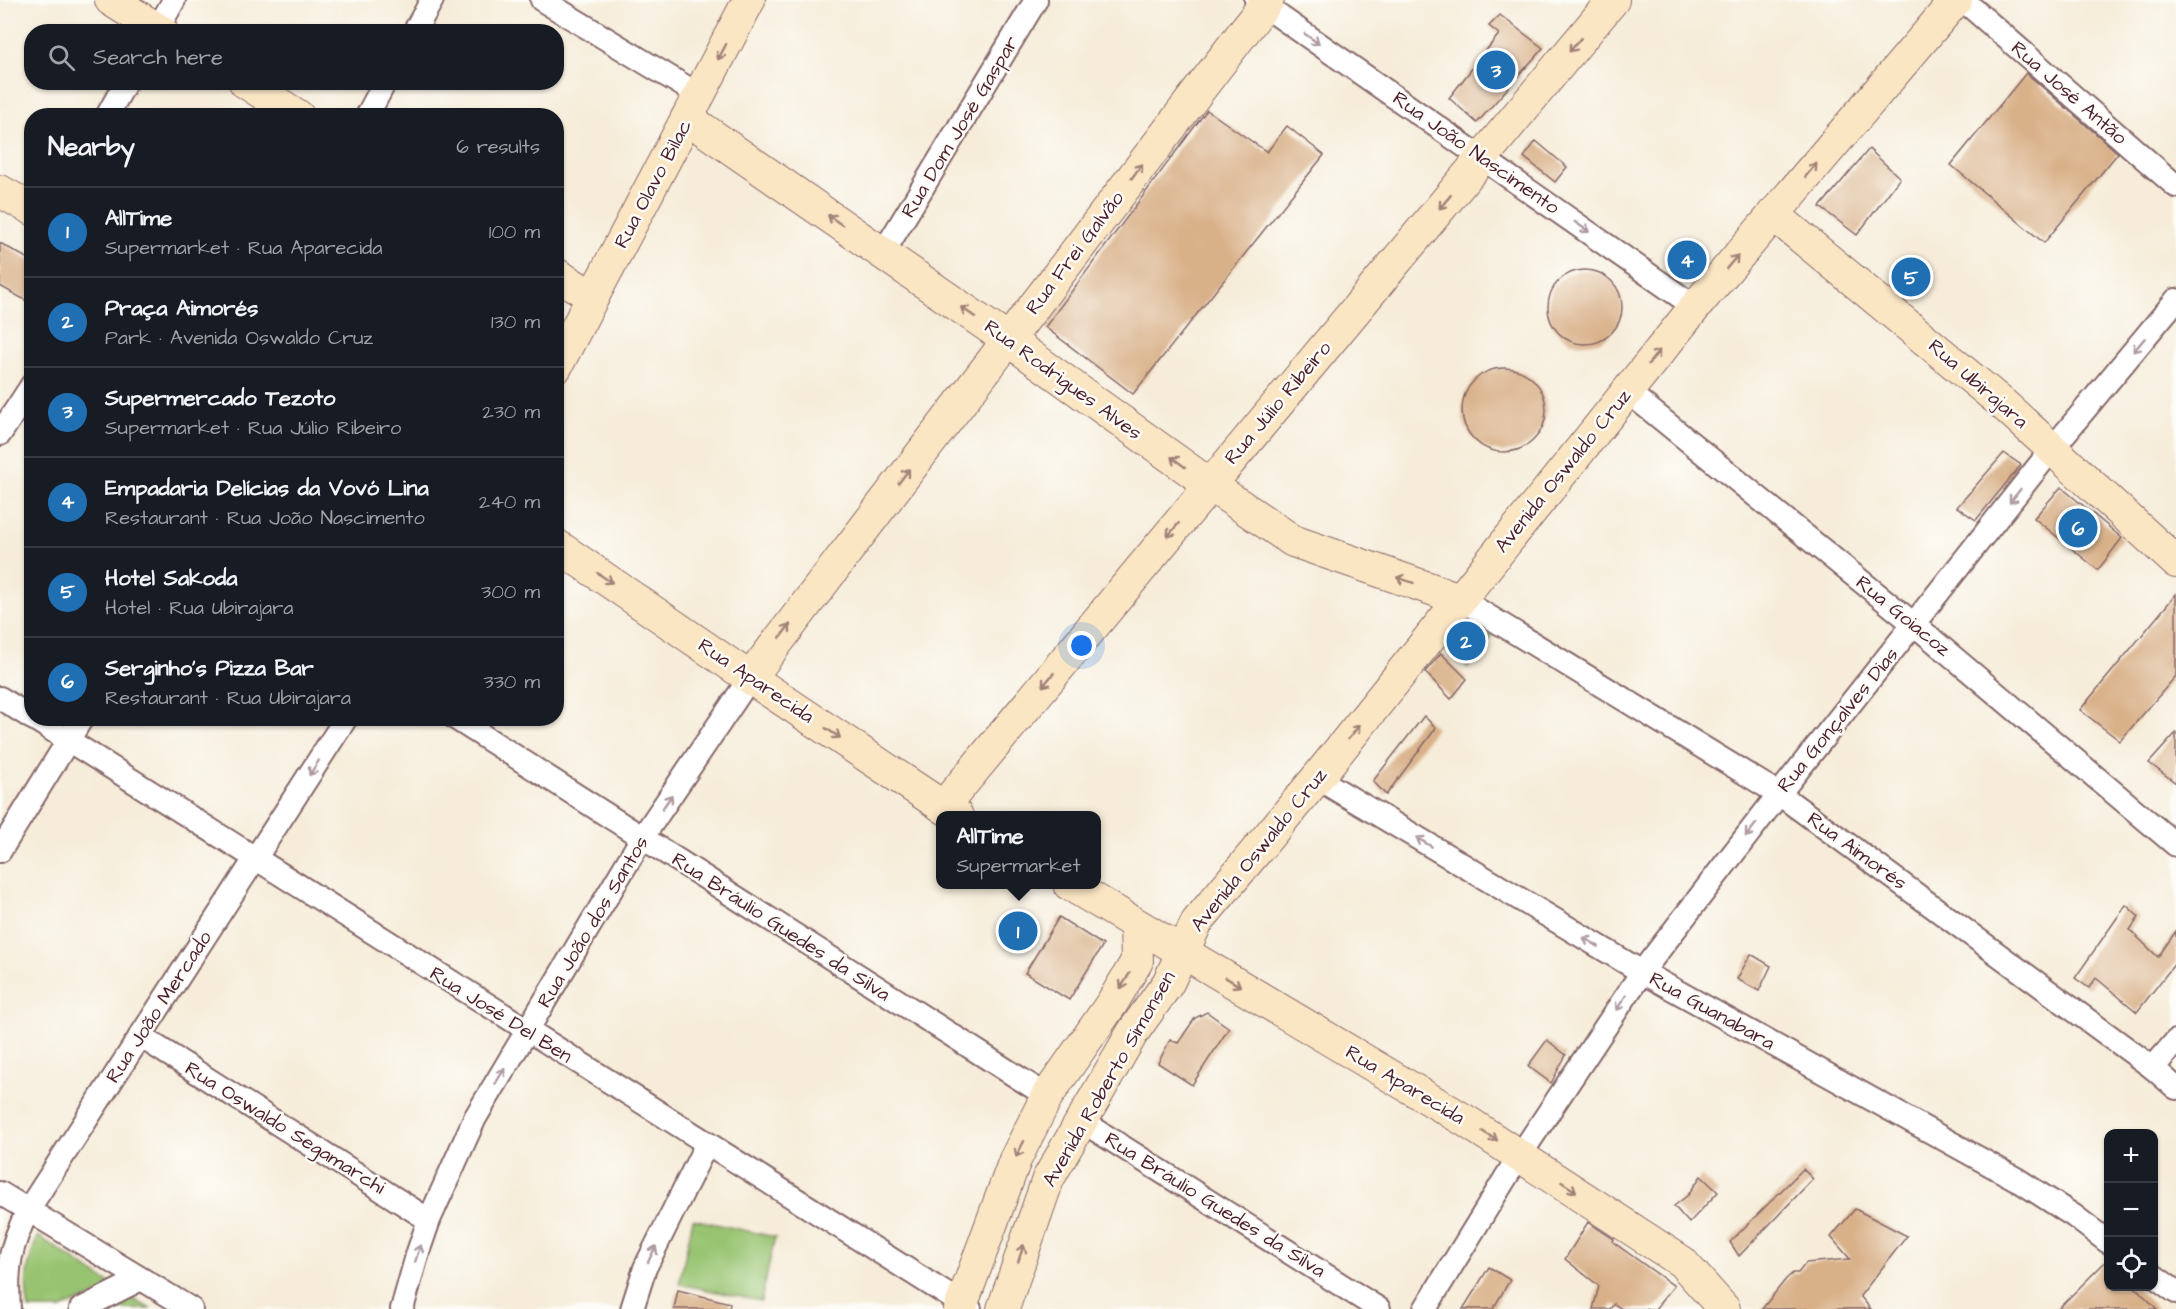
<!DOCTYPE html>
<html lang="en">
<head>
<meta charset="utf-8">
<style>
	body { margin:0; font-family:"Architects Daughter",sans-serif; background:#242831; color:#f1f3f6 }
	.controls { position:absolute; right:18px; bottom:18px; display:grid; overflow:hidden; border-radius:12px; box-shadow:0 2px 4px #0004 }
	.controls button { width:54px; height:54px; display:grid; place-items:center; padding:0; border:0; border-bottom:2px solid #363941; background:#171b24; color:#f1f3f6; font:30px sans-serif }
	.you { position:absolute; left:1082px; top:646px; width:21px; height:21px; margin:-15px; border:4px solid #fff; border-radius:50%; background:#1a73e8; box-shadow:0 0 0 9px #1a73e833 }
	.badge { display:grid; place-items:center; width:39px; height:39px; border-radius:50%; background:#1f6fb2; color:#fff; font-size:20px; font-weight:700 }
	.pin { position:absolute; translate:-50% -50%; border:3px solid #fff; box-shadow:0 2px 6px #0006 }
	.popup { position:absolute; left:936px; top:811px; width:165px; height:78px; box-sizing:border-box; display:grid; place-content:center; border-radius:12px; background:#171b24; filter:drop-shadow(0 2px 4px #0005); font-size:20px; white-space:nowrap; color:#9ea1a6 }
	.popup b { font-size:22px; color:#f1f3f6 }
	.popup::after { content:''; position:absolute; left:50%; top:100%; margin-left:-12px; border:12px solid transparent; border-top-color:#171b24 }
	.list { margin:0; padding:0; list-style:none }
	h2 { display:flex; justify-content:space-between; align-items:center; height:78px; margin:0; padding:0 24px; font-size:26px }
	h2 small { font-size:20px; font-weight:400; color:#9ea1a6 }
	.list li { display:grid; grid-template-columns:39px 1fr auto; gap:18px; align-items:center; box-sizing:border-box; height:90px; padding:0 24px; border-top:2px solid #363941 }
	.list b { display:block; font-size:22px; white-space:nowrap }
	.list p { margin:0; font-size:20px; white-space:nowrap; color:#9ea1a6 }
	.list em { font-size:20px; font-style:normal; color:#9ea1a6 }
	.icon { flex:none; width:33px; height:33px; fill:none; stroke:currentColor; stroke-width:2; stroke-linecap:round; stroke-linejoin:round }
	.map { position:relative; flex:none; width:2176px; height:1309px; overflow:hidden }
	.search { position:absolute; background:#171b24; box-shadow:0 2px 4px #0004; left:24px; top:24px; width:540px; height:66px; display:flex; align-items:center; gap:15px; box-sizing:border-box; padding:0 21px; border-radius:24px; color:#9ea1a6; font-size:22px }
	.panel { position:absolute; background:#171b24; box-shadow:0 2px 4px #0004; left:24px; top:108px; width:540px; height:618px; border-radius:24px }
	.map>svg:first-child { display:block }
	.green { fill:#98c471; stroke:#71724e; stroke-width:1.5 }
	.building { fill:#d9b189 }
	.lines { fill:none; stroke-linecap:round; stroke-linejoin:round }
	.street-casing { stroke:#866768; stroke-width:26 }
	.secondary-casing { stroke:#866768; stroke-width:34 }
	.street { stroke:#fff; stroke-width:22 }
	.secondary { stroke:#fbe6c4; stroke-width:32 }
	.oneway { stroke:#ae9aa0 }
	.oneway2 { stroke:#a28278 }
	.labels { text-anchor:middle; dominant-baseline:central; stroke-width:5; stroke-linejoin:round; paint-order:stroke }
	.street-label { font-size:20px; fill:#4a1f2b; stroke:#fdfcf7 }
</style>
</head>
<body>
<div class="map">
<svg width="2176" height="1309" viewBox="0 0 2176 1309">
	<rect width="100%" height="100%" fill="#fdfcf7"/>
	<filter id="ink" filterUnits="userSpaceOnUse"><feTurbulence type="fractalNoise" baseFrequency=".0167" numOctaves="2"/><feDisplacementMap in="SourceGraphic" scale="12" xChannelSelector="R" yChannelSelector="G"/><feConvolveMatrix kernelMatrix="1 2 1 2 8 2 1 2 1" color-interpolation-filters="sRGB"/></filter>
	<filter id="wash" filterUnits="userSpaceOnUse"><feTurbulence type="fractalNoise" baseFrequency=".008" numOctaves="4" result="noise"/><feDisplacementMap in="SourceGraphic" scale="24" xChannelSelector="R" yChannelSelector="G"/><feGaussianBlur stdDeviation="1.35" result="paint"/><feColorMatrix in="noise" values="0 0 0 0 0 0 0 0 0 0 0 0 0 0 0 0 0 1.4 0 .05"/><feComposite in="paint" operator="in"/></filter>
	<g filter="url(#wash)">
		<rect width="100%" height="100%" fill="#f6ecd9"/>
		<g class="green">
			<polygon points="1465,616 1492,636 1468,667 1441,647"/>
			<polygon points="693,1219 775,1237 761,1301 679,1284"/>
			<path d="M 38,1236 L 115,1287 L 61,1309 L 29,1309 C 23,1282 28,1261 38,1236 Z"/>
			<polygon points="131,1298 151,1309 109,1309"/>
		</g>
		<g id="blocks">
			<g class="building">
				<polygon points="1500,15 1543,48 1477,123 1449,98 1499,34 1489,26"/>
				<polygon points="2026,73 2118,153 2044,243 1951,165"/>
				<polygon points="1207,110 1267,152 1287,126 1324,155 1133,394 1045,327"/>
				<polygon points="1536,141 1567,167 1555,182 1524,157"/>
				<polygon points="1869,149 1900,178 1857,235 1820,207"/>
				<polygon points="1684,241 1706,258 1694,274 1685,276 1668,263"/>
				<polygon points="0,243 32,261 32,304 0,286"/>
				<circle cx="1585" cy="307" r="37"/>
				<circle cx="1504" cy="410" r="42"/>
				<polygon points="2004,453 2021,465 1976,520 1957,507"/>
				<polygon points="2061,487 2122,538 2098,570 2034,518"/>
				<polygon points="2176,594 2176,676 2120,741 2080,710"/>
				<polygon points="1441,653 1467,679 1451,699 1425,672"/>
				<polygon points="1424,716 1436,728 1386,795 1373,781"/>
				<polygon points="2176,733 2176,783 2149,763"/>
				<polygon points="2126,905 2139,917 2130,930 2158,957 2176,931 2176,962 2137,1012 2096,978 2089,988 2075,978"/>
				<polygon points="1059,917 1103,945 1069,1000 1025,973"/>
				<polygon points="1751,954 1771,966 1759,991 1737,979"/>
				<polygon points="1207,1012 1229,1028 1192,1085 1158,1063 1170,1040 1178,1043 1195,1018"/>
				<polygon points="1547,1040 1566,1055 1551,1083 1528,1066"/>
				<polygon points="1803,1169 1813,1179 1739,1256 1730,1242"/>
				<polygon points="1701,1176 1718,1192 1689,1223 1674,1206 1688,1195"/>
				<polygon points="1855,1209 1907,1236 1860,1296 1871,1309 1762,1309 1786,1279 1793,1273 1798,1273 1806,1263 1850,1259 1831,1237"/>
				<polygon points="1588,1222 1614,1239 1613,1242 1674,1286 1655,1309 1622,1309 1614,1304 1610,1309 1593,1309 1599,1286 1565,1259"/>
				<polygon points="2109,1258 2109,1287 2135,1287 2157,1309 2058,1309"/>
				<polygon points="1489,1267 1510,1280 1493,1309 1463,1309"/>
				<polygon points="678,1290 730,1303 729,1309 674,1309"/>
			</g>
		</g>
	</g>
	<g filter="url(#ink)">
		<use href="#blocks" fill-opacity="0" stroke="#866768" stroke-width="1.5"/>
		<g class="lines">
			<g class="street-casing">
				<g id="street">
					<polyline points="542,0 699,95"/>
					<polyline points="1256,0 1695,307"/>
					<polyline points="1963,0 2176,186"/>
					<polyline points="156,32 174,0"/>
					<polyline points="414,32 432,0"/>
					<polyline points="107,116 126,82"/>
					<polyline points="367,116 385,82"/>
					<polyline points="883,253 1036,0"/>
					<polyline points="1627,391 1915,625 2176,845"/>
					<polyline points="0,434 32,385"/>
					<polyline points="1460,599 1779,794 2153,1068 2176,1088"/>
					<polyline points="0,698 32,718"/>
					<polyline points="33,718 970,1309"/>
					<polyline points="455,718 1047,1096"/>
					<polyline points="1317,778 1642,972 2018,1180 2074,1216 2108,1242"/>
					<polyline points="0,851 82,718"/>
					<polyline points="140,1036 429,1220"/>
					<polyline points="2153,1068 2176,1041"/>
					<polyline points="1080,1120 1379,1309"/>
					<polyline points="0,1193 191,1309"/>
					<polyline points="2154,1276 2176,1292"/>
					<path d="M 9,1309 C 6,1267 10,1247 28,1210 L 346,718"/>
					<polyline points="81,1309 141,1279"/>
					<polyline points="402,1309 418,1252 429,1220 475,1118 642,838 750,678"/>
					<polyline points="632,1309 645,1268 706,1145"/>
					<polyline points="1425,1309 1511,1169 1642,972 1779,794 2052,449 2176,300"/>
				</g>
			</g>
			<g class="secondary-casing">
				<g id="secondary">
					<polyline points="111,0 162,32"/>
					<polyline points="245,82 298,116"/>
					<polyline points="687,118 1008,340 1216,489 1293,541 1460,599"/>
					<polyline points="0,191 32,209"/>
					<polyline points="1773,214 2003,404 2176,562"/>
					<polyline points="556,274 593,297"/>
					<polyline points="556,367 749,0"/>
					<polyline points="556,545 750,678 957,816"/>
					<polyline points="750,678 1268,0"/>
					<polyline points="943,807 1613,0"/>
					<polyline points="1069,884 1466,1121 1682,1262 1724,1309"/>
					<polyline points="960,1309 1015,1160 1047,1096 1112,1003 1137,961 1136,926"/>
					<polyline points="1003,1309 1048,1179 1133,1032 1168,983 1197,922 1317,778 1695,307 1956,0"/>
				</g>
			</g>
			<use href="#street" class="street"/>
			<use href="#secondary" class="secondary"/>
		</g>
		<defs><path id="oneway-shaft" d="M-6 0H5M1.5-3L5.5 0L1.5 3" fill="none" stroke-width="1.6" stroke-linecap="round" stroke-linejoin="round" transform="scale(1.5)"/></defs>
		<g class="oneway">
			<use href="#oneway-shaft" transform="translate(1312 39) rotate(35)"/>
			<use href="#oneway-shaft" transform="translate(1582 227) rotate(35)"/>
			<use href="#oneway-shaft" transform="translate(2139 345) rotate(130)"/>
			<use href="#oneway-shaft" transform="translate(2015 496) rotate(128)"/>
			<use href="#oneway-shaft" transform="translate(314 768) rotate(123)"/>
			<use href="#oneway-shaft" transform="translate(667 802) rotate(-56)"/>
			<use href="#oneway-shaft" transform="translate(1751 830) rotate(128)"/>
			<use href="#oneway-shaft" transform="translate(1424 842) rotate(-149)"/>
			<use href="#oneway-shaft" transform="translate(1591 942) rotate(-149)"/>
			<use href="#oneway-shaft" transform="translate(1621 1003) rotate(123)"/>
			<use href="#oneway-shaft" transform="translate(500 1076) rotate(-59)"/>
			<use href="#oneway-shaft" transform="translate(418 1253) rotate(-72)"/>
			<use href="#oneway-shaft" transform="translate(652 1254) rotate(-64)"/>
		</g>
		<g class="oneway2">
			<use href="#oneway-shaft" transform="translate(1575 45) rotate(130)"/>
			<use href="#oneway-shaft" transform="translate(722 52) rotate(118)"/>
			<use href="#oneway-shaft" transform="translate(1811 170) rotate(-50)"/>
			<use href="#oneway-shaft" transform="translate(1137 171) rotate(-53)"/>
			<use href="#oneway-shaft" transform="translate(1445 202) rotate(130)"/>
			<use href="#oneway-shaft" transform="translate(835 220) rotate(-145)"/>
			<use href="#oneway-shaft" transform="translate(1732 262) rotate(-50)"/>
			<use href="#oneway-shaft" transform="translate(968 312) rotate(-145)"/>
			<use href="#oneway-shaft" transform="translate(1654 357) rotate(-51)"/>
			<use href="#oneway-shaft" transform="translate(1178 462) rotate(-144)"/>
			<use href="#oneway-shaft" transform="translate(904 476) rotate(-53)"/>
			<use href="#oneway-shaft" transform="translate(1173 530) rotate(130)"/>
			<use href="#oneway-shaft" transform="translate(605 578) rotate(34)"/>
			<use href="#oneway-shaft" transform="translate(1405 580) rotate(-161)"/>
			<use href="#oneway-shaft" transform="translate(785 631) rotate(-53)"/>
			<use href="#oneway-shaft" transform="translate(1048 680) rotate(130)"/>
			<use href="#oneway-shaft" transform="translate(1354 732) rotate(-51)"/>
			<use href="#oneway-shaft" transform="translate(833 733) rotate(34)"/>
			<use href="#oneway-shaft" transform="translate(1125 981) rotate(121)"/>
			<use href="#oneway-shaft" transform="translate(1233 982) rotate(31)"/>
			<use href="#oneway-shaft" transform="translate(1490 1136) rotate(32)"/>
			<use href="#oneway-shaft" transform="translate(1020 1149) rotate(117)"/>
			<use href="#oneway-shaft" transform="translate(1569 1187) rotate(33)"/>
			<use href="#oneway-shaft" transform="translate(1021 1253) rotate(-72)"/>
		</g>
	</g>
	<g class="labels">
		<g class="street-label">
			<text transform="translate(2069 93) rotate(41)">Rua José Antão</text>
			<text transform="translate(960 127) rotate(-59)">Rua Dom José Gaspar</text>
			<text transform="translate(1476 153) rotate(35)">Rua João Nascimento</text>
			<text transform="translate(653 184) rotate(-62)">Rua Olavo Bilac</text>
			<text transform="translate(1075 253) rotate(-53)">Rua Frei Galvão</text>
			<text transform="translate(1063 380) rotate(36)">Rua Rodrigues Alves</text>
			<text transform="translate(1978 384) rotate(41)">Rua Ubirajara</text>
			<text transform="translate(1278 403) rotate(-50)">Rua Júlio Ribeiro</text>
			<text transform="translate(1563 471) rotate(-51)">Avenida Oswaldo Cruz</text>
			<text transform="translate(1903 616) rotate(39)">Rua Goiacoz</text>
			<text transform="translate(756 681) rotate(34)">Rua Aparecida</text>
			<text transform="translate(1838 720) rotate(-51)">Rua Gonçalves Dias</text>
			<text transform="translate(1259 850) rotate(-51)">Avenida Oswaldo Cruz</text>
			<text transform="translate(1857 851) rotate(36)">Rua Aimorés</text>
			<text transform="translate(593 922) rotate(-59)">Rua João dos Santos</text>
			<text transform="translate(781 927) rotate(33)">Rua Bráulio Guedes da Silva</text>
			<text transform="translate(159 1007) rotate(-57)">Rua João Mercado</text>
			<text transform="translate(1712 1011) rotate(29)">Rua Guanabara</text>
			<text transform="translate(501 1015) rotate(32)">Rua José Del Ben</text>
			<text transform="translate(1109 1079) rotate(-60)">Avenida Roberto Simonsen</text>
			<text transform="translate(1405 1085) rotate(31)">Rua Aparecida</text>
			<text transform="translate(285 1128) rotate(32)">Rua Oswaldo Segamarchi</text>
			<text transform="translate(1215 1205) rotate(32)">Rua Bráulio Guedes da Silva</text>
		</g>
	</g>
</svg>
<div class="controls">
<button>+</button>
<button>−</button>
<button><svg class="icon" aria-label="locate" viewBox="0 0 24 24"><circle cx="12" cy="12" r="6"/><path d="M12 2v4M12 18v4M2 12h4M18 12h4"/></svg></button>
</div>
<div class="you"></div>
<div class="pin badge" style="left:1018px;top:931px">1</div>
<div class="popup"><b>AllTime</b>Supermarket</div>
<div class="pin badge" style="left:1466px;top:641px">2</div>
<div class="pin badge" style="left:1496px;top:70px">3</div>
<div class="pin badge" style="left:1687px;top:260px">4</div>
<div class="pin badge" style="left:1911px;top:277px">5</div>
<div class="pin badge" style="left:2078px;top:528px">6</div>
<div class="search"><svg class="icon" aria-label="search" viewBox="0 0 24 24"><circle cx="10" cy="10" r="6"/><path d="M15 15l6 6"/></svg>Search here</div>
<section class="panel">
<h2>Nearby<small>6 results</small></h2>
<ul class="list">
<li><span class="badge">1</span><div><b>AllTime</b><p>Supermarket · Rua Aparecida</p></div><em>100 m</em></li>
<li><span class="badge">2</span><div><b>Praça Aimorés</b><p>Park · Avenida Oswaldo Cruz</p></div><em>130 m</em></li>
<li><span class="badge">3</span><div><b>Supermercado Tezoto</b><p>Supermarket · Rua Júlio Ribeiro</p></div><em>230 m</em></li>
<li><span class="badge">4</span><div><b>Empadaria Delícias da Vovó Lina</b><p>Restaurant · Rua João Nascimento</p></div><em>240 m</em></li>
<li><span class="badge">5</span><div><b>Hotel Sakoda</b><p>Hotel · Rua Ubirajara</p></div><em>300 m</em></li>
<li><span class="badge">6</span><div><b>Serginho's Pizza Bar</b><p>Restaurant · Rua Ubirajara</p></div><em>330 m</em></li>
</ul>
</section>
</div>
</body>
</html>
